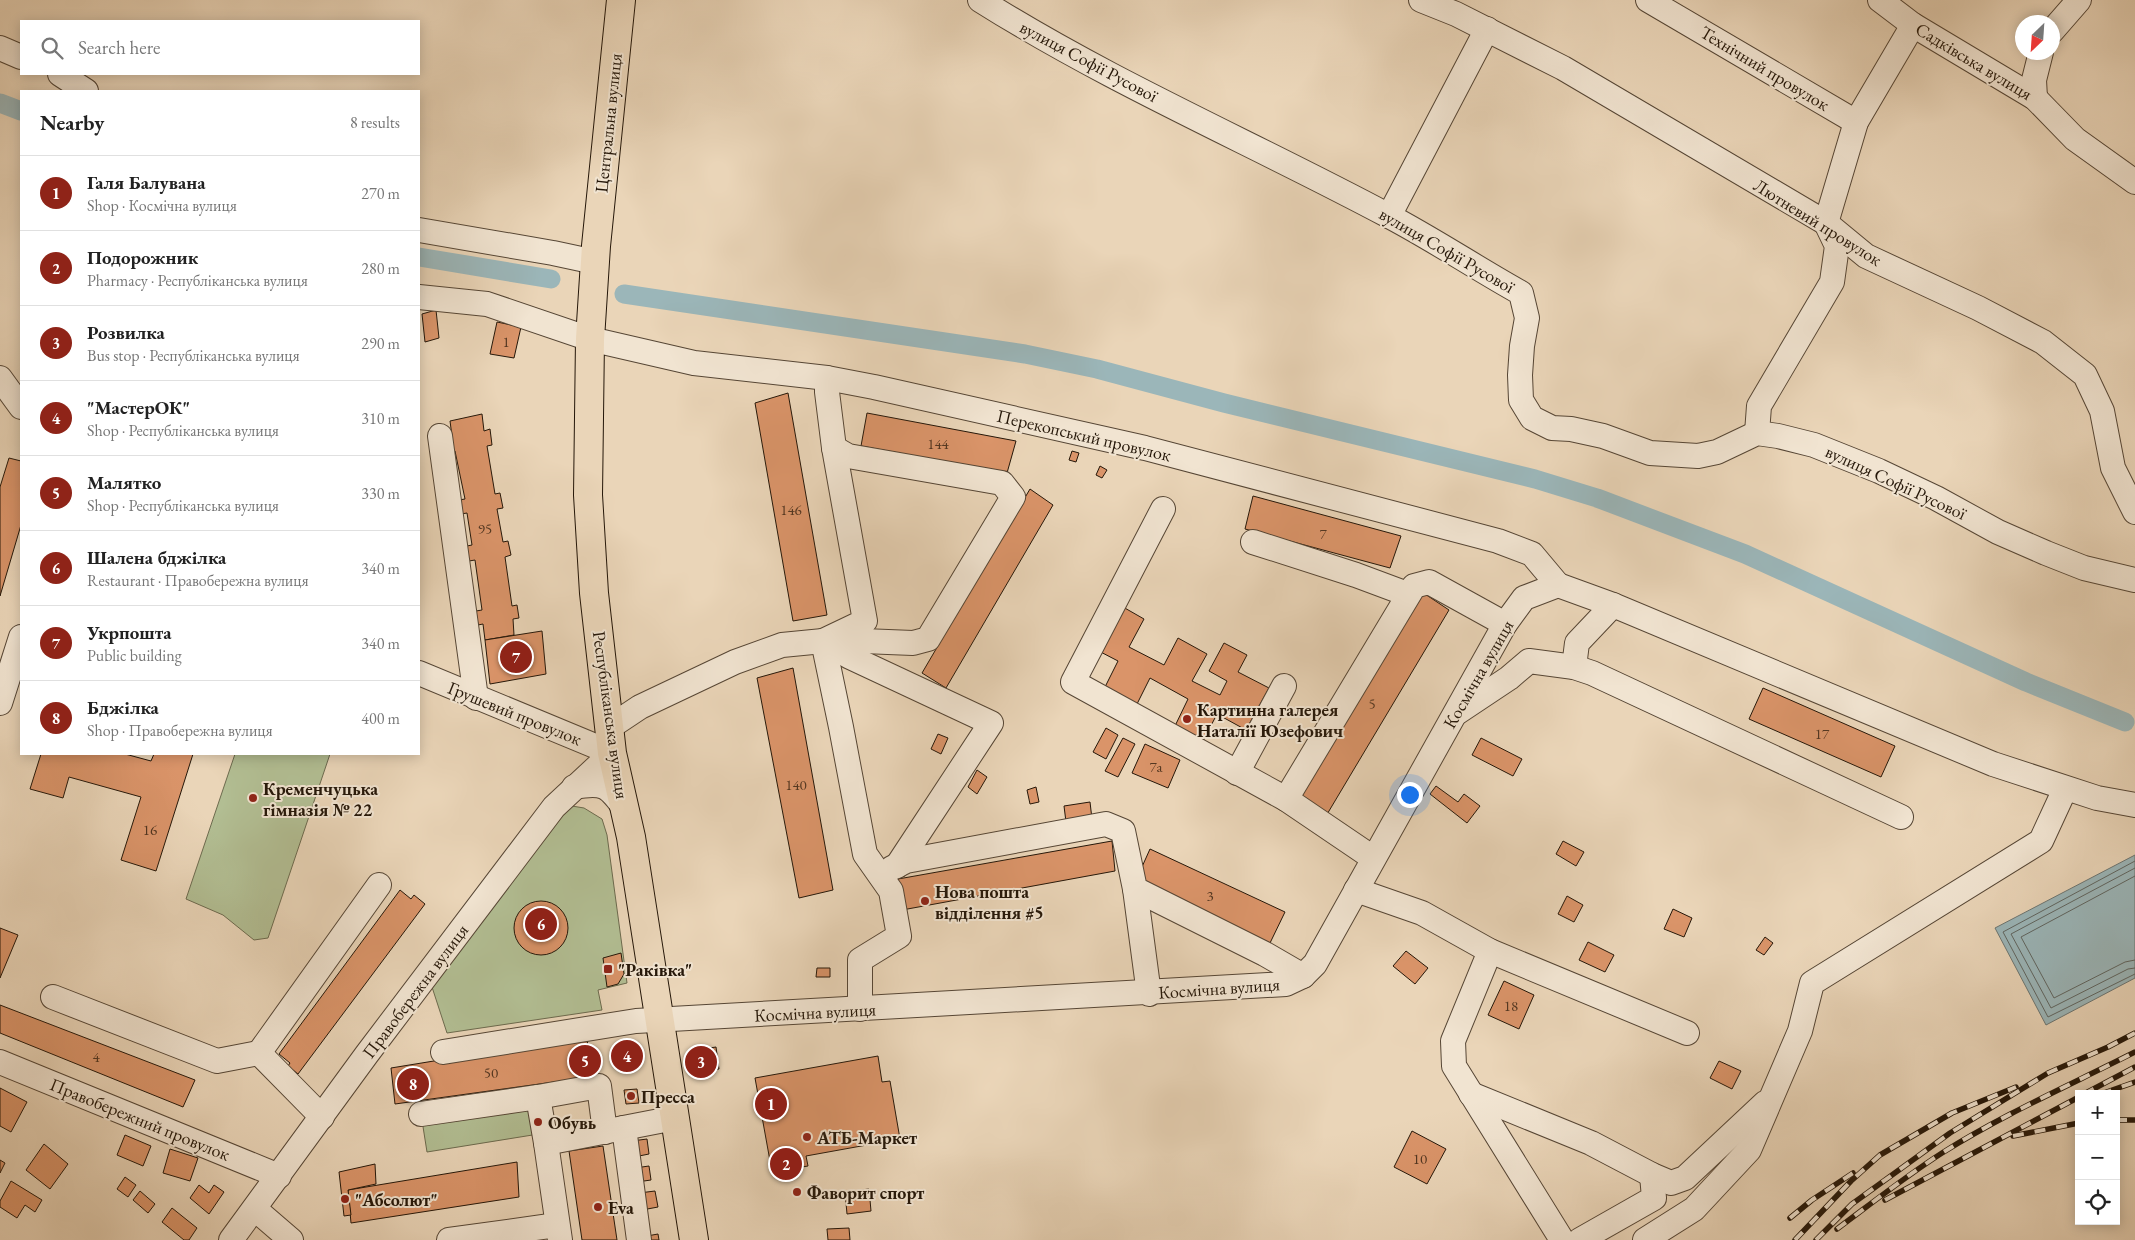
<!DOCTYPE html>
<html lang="en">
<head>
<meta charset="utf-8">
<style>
	body { margin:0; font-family:"EB Garamond",serif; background:#f6f6f6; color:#222 }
	.controls { position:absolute; right:15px; bottom:15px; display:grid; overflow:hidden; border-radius:0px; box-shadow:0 2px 12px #0003 }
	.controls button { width:45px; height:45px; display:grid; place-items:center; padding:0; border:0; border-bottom:1px solid #e0e0e0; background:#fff; color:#222; font:25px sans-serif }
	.compass { position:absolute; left:2015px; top:15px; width:45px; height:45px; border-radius:50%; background:#fff; box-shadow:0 2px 12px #0003; rotate:205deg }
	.you { position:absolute; left:1409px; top:794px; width:18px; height:18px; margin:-12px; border:4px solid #fff; border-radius:50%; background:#1a73e8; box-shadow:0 0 0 8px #1a73e833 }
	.badge { display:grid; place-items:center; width:32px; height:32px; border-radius:50%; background:#8f2418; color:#fff; font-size:16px; font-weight:700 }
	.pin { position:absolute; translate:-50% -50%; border:2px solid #fff; box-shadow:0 1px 5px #0006 }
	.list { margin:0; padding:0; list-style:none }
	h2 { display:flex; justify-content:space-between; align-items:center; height:65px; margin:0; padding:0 20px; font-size:21px }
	h2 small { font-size:16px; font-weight:400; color:#767676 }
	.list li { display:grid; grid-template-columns:32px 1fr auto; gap:15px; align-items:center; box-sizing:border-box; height:75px; padding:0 20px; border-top:1px solid #e0e0e0 }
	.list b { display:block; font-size:19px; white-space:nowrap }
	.list p { margin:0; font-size:16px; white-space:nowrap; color:#767676 }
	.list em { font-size:16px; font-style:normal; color:#767676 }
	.icon { flex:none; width:28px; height:28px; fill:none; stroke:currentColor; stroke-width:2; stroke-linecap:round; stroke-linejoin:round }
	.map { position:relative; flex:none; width:2135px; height:1240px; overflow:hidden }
	.search { position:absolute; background:#fff; box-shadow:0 2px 12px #0003; left:20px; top:20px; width:400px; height:55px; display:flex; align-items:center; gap:12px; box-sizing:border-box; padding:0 18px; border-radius:0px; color:#767676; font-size:19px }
	.panel { position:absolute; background:#fff; box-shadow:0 2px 12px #0003; left:20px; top:90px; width:400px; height:665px; border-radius:0px }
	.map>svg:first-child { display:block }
	.green { fill:#b2be93; stroke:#6c6a4e }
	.water { fill:#9bb6b9; stroke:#6c7673 }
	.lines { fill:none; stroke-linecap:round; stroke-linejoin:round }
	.shore { stroke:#606661; stroke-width:1 }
	.canal { stroke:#9bb6b9; stroke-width:19 }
	.building { fill:#da9469; stroke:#251709 }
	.minor-casing { stroke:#564635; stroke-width:26 }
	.major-casing { stroke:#251709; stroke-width:30 }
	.minor { stroke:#f1e4d1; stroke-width:24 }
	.major { stroke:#ead5b8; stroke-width:28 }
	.rail-casing { stroke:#251709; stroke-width:5.5 }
	.rail { stroke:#f1e4d1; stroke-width:4; stroke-dasharray:11; stroke-linecap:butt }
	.poi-dot { fill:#8f2418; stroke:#f1e4d1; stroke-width:2 }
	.labels { text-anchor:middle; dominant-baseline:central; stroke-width:4; stroke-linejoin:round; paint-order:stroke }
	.number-label { font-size:15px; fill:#523621 }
	.street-label { font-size:18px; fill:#251709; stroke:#f1e4d1 }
	.poi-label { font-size:18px; font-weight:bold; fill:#251709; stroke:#f1e4d1; text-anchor:start }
</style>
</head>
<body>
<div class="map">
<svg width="2135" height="1240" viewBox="0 0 2135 1240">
	<rect width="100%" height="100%" fill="#ead5b8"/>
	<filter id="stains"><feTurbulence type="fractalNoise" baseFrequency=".004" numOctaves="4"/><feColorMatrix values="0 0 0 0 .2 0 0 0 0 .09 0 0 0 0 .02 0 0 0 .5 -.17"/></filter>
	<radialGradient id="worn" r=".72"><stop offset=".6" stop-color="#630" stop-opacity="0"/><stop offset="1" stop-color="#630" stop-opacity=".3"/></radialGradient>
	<g class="green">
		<polygon points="235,754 330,754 268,938 254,940 223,915 186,899"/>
		<polygon points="572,806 584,808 602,819 607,835 627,983 598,990 602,1010 447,1033 432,987 561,813"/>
		<polygon points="538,1097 545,1133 427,1152 421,1114"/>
	</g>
	<polygon class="water" points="2135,855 2135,978 2046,1025 1995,928"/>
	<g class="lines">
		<g class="shore">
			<polyline points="2135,861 2003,932 2048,1017 2135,974"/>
			<polyline points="2135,868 2011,934 2051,1008 2128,969 2135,968"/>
			<polyline points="2135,876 2021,937 2054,998 2125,962 2135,960"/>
		</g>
		<g class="canal">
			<polyline points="0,103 21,111"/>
			<polyline points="419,257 551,279"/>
			<polyline points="624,294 1025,354 1097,369 1224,403 1535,479 1597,498 1745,554 2026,682 2125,722"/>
		</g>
	</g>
	<g class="building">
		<polygon points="436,310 439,338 425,342 422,314"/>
		<polygon points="497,322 521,327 514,358 490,354"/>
		<polygon points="788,393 827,615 793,621 755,403"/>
		<polygon points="867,413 1016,441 1007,473 861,446"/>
		<polygon points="482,414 484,431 490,429 492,445 487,446 495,494 500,493 503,508 497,509 503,542 508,541 511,555 505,557 512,606 517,605 519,618 513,619 514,635 485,640 483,624 478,625 476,611 482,610 475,560 469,561 467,546 472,545 467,513 461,514 459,500 465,499 455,451 449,452 448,437 452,436 450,421"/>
		<polygon points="1072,451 1079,453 1076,462 1069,460"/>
		<polygon points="9,458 21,461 21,525 0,596 0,487"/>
		<polygon points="1100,466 1107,470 1102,478 1096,475"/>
		<polygon points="1030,489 1053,505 946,688 922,673"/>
		<polygon points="1253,496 1401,536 1390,568 1245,529"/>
		<polygon points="1419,590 1449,610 1326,816 1296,797"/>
		<polygon points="1116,603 1144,619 1129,647 1164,665 1178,638 1207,654 1192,681 1220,695 1227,681 1209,671 1224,643 1247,655 1238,672 1269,688 1246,730 1217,714 1202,743 1174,728 1188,699 1150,678 1136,706 1104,689 1118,661 1093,648"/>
		<polygon points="542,631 546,674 490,684 485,640"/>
		<polygon points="793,668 833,890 799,898 757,678"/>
		<polygon points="1763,688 1895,746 1881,777 1749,719"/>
		<polygon points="1106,728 1118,735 1106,759 1093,752"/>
		<polygon points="938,734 948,738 941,754 931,749"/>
		<polygon points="1123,738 1135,744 1118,777 1105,771"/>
		<polygon points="1481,738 1522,759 1513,776 1472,755"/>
		<polygon points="1145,744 1180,760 1168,788 1132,773"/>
		<polygon points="41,754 125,754 151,761 154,754 193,754 156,871 121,860 141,797 69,777 63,798 30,789"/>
		<polygon points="977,770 987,777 977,794 968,787"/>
		<polygon points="1436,786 1458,802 1464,794 1480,806 1467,823 1430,794"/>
		<polygon points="1036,787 1039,802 1030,804 1027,790"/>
		<polygon points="1090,802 1092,819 1066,822 1064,806"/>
		<polygon points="1112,841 1115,871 902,910 898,879"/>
		<polygon points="1563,841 1584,852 1576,866 1556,854"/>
		<polygon points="1150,849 1285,912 1270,943 1137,878"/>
		<polygon points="400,890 411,899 414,895 425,904 298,1074 288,1066 290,1063 279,1054"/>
		<polygon points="1567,896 1583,905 1574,922 1558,914"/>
		<circle cx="541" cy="928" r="27"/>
		<polygon points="1673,909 1692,918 1684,937 1664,929"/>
		<polygon points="0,928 18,935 0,978"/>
		<polygon points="1765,937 1773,943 1764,955 1756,950"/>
		<polygon points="1588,942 1614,955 1605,972 1579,960"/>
		<polygon points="1406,951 1428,968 1415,984 1393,966"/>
		<polygon points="621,953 624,974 618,984 607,987 603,958"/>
		<polygon points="817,968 830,968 830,977 816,977"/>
		<polygon points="1504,981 1534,995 1519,1029 1488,1015"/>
		<polygon points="0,1005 195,1080 183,1107 0,1033"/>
		<polygon points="587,1036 590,1077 395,1104 391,1068"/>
		<polygon points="716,1047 719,1069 700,1072 697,1050"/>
		<polygon points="632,1048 634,1062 621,1064 619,1050"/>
		<polygon points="878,1056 882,1082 890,1081 900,1139 806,1156 808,1166 772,1172 755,1078"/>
		<polygon points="1719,1061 1741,1071 1732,1089 1710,1078"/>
		<polygon points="0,1088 27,1102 11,1132 0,1126"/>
		<polygon points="637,1089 639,1103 626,1104 624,1090"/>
		<polygon points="1412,1131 1446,1149 1427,1184 1394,1167"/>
		<polygon points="125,1135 151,1146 143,1166 117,1155"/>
		<polygon points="647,1139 649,1154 634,1157 632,1141"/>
		<polygon points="44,1144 68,1164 50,1189 26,1170"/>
		<polygon points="603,1146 617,1240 582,1240 569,1151"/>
		<polygon points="170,1149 198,1158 190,1181 163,1173"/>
		<polygon points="0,1160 5,1163 0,1173"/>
		<polygon points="517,1162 519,1197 351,1223 348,1190"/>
		<polygon points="375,1164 376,1184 348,1190 351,1215 344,1216 339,1172"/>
		<polygon points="649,1166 651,1180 637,1182 635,1168"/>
		<polygon points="125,1177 136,1185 128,1197 117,1189"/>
		<polygon points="11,1181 42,1200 35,1212 25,1205 17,1218 0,1207 0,1201"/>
		<polygon points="199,1185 209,1193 214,1185 224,1192 209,1214 190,1198"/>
		<polygon points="869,1189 871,1211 847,1214 845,1192"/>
		<polygon points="140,1191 155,1204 148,1213 133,1200"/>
		<polygon points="655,1191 658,1207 642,1210 639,1193"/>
		<polygon points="172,1208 197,1228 189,1240 184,1240 162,1222"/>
		<polygon points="849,1228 850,1240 828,1240 827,1229"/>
		<polygon points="658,1234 659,1240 648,1240 647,1236"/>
	</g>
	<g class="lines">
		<g class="minor-casing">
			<g id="minor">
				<path d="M 980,0 C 1110,82 1252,143 1387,215 C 1433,239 1476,268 1521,293 L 1527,318 L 1522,346 L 1520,375 L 1521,400 L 1532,418 L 1552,428 L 1571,429 L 1603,436 L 1650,453 L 1698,456 L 1717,452 L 1757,433 L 1778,436 L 1814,445 L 1879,471 L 1936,498 L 1998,532 L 2046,553 L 2084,568 L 2135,580"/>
				<polyline points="1421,0 1456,14 1563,68 1826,223 1866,256 1978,308 2043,342 2085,375 2102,411 2113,468 2135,512"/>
				<polyline points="1648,0 1856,122"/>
				<polyline points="1880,0 1913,25 2035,98 2075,139 2135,182"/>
				<polyline points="2052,31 2079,0"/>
				<polyline points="0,48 21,57"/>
				<polyline points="60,74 86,91"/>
				<polyline points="2035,98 2034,80 2041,52"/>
				<polyline points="1389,216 1487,29"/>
				<polyline points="419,230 553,253 595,262"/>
				<polyline points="419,297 487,304 590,339 694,363 827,378 874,387 1145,448 1498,541 1532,554 1558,585"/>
				<polyline points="0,378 21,407"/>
				<polyline points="827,378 827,392 834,448 865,621 823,641 841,727 865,854 891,891 899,936 860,960 860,1009"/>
				<polyline points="1757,433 1759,406 1832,282 1837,246 1826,223 1856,122 1913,25"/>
				<polyline points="440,436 476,698"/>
				<polyline points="834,448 848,456 1002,483 1013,497 928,639 913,643 863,641 844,632"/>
				<polyline points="1163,509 1073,682 1286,799"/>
				<polyline points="1253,542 1356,575 1407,594"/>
				<polyline points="1558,585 1613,605 1993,764 2097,798 2135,805"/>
				<polyline points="1574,667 1577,643 1613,605"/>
				<polyline points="0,703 21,637"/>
				<polyline points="1458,712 1509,678 1529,661 1574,667 1592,673 1901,817"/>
				<polyline points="610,727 640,707 735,662 782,645 823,641 850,657 991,723 897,866"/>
				<polyline points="1237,773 1284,686"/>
				<path d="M 574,787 C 604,782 608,785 625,809"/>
				<polyline points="1373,858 1286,799 1414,586 1429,582 1505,624"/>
				<polyline points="892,868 906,861 1106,824 1123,831 1135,889 1265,954 1303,976"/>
				<polyline points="1135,889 1149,994"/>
				<polyline points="1356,890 1422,913 1490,951 1687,1033"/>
				<polyline points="1490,951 1453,1041 1454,1066 1562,1240"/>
				<polyline points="53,997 217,1061 259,1053"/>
				<polyline points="443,1052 636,1021 1286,984 1303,976 1315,964 1505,624 1524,598 1558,585"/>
				<polyline points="0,1062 279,1176"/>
				<polyline points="1471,1094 1591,1143 1652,1175 1671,1183 1685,1178 1765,1103"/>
				<polyline points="538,1097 599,1086 605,1132"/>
				<polyline points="421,1114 538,1097 546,1143 675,1118"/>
				<polyline points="322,1117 259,1053 379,885"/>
				<polyline points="624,1128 639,1240"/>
				<polyline points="546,1143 560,1240"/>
				<polyline points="255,1209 291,1240"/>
				<polyline points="231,1240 367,1054 554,807 612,753 419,673"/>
				<polyline points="449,1240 557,1225"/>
				<polyline points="1580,1240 1654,1198 1652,1175"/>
				<polyline points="1645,1240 1694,1209 1749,1150 1800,1031 1812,983 2041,841 2065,789"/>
			</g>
		</g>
		<g class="major-casing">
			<polyline id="major" points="621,0 596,246 590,339 588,495 594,593 612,753 631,837 694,1240"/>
		</g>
		<use href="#minor" class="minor"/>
		<use href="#major" class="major"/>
		<g class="rail-casing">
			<g id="rail">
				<polyline points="2084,1094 2135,1067"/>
				<polyline points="2101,1094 2135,1082"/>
				<polyline points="2116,1120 2135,1120"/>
				<polyline points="2013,1136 2079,1123"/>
				<polyline points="1885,1200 2079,1097"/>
				<polyline points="1790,1218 1812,1200 1853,1173"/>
				<path d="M 1837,1229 C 1872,1203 1906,1176 1942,1153 C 2004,1114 2070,1085 2135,1052"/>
				<polyline points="1795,1240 1851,1181 1880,1155 1952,1113 2016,1087"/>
				<polyline points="1816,1240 1852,1204 1950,1133 2048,1073 2108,1047 2135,1033"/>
			</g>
		</g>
		<use href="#rail" class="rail"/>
	</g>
	<g class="poi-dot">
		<circle cx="1187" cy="719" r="5"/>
		<circle cx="253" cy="798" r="5"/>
		<circle cx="925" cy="901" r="5"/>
		<rect x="603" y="964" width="10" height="10" rx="2.5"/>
		<circle cx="631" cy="1096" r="5"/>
		<circle cx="538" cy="1122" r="5"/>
		<circle cx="807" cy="1137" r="5"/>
		<circle cx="797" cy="1192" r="5"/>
		<circle cx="345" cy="1199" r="5"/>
		<circle cx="598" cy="1207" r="5"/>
	</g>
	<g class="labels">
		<g class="number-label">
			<text x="506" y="341">1</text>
			<text x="938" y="443">144</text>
			<text x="791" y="509">146</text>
			<text x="485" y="528">95</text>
			<text x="1323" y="533">7</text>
			<text x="1372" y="703">5</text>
			<text x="1822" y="733">17</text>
			<text x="1156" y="766">7а</text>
			<text x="796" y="784">140</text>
			<text x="150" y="829">16</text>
			<text x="1210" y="895">3</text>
			<text x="1511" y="1005">18</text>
			<text x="96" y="1056">4</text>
			<text x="491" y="1072">50</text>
			<text x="1420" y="1158">10</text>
		</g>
		<g class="street-label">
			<text transform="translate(1089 61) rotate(28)">вулиця Софії Русової</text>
			<text transform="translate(1974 61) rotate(31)">Садківська вулиця</text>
			<text transform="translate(1765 68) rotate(31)">Технічний провулок</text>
			<text transform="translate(608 123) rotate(-84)">Центральна вулиця</text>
			<text transform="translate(1818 222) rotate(32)">Лютневий провулок</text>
			<text transform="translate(1447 250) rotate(30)">вулиця Софії Русової</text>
			<text transform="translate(1084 435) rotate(13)">Перекопський провулок</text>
			<text transform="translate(1896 482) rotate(25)">вулиця Софії Русової</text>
			<text transform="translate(1478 674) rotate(-60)">Космічна вулиця</text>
			<text transform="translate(515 713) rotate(22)">Грушевий провулок</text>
			<text transform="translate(611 715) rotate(82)">Республіканська вулиця</text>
			<text transform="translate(1219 988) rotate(-4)">Космічна вулиця</text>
			<text transform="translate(415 991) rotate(-53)">Правобережна вулиця</text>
			<text transform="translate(815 1012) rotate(-3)">Космічна вулиця</text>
			<text transform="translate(140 1119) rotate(22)">Правобережний провулок</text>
		</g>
		<g class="poi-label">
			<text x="1197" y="709">Картинна галерея<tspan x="1197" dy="21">Наталії Юзефович</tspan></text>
			<text x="263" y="788">Кременчуцька<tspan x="263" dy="21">гімназія № 22</tspan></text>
			<text x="935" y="891">Нова пошта<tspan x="935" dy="21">відділення #5</tspan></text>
			<text x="618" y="969">"Раківка"</text>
			<text x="641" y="1096">Пресса</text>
			<text x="548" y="1122">Обувь</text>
			<text x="817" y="1137">АТБ-Маркет</text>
			<text x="807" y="1192">Фаворит спорт</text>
			<text x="355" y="1199">"Абсолют"</text>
			<text x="608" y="1207">Eva</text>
		</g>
	</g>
	<rect width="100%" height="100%" filter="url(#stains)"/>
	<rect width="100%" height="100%" fill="url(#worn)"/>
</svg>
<div class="controls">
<button>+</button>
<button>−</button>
<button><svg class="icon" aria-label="locate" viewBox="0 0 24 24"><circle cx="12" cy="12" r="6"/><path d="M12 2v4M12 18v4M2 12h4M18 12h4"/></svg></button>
</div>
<svg class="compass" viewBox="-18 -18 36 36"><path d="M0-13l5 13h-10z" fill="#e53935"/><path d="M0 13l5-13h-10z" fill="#767676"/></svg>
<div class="you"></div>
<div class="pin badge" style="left:771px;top:1104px">1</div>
<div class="pin badge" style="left:786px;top:1164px">2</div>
<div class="pin badge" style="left:701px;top:1062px">3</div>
<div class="pin badge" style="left:627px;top:1056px">4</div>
<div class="pin badge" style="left:585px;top:1061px">5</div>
<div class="pin badge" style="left:541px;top:924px">6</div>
<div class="pin badge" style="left:516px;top:657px">7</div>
<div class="pin badge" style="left:413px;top:1084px">8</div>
<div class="search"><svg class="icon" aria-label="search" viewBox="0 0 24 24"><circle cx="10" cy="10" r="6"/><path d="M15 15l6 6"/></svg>Search here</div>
<section class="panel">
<h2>Nearby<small>8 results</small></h2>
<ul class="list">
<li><span class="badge">1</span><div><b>Галя Балувана</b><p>Shop · Космічна вулиця</p></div><em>270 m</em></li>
<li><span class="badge">2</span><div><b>Подорожник</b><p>Pharmacy · Республіканська вулиця</p></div><em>280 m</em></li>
<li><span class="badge">3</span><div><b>Розвилка</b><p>Bus stop · Республіканська вулиця</p></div><em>290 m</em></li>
<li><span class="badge">4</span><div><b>&quot;МастерОК&quot;</b><p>Shop · Республіканська вулиця</p></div><em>310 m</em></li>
<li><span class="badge">5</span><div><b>Малятко</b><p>Shop · Республіканська вулиця</p></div><em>330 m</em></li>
<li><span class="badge">6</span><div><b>Шалена бджілка</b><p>Restaurant · Правобережна вулиця</p></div><em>340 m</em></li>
<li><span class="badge">7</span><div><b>Укрпошта</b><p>Public building</p></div><em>340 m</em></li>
<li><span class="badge">8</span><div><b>Бджілка</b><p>Shop · Правобережна вулиця</p></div><em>400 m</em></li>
</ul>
</section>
</div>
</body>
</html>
